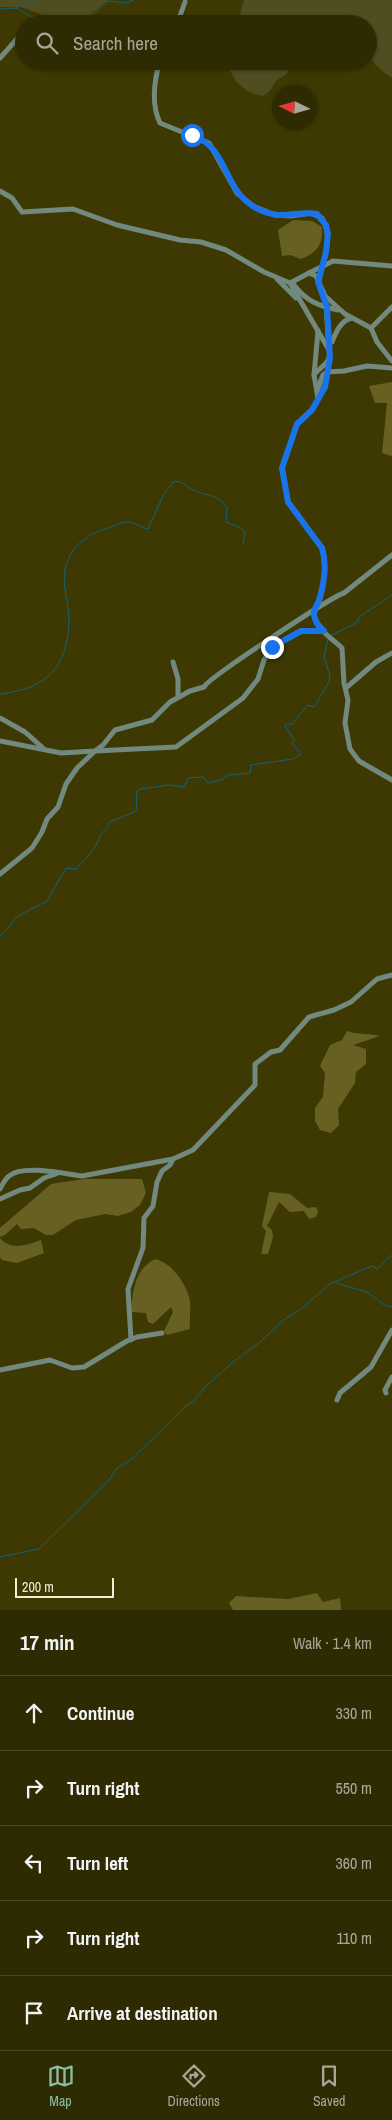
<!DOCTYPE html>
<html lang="en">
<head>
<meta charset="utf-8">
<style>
	body { margin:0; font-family:"Archivo Narrow",sans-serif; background:#3a3711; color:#f1f3f6 }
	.compass { position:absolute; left:272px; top:85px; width:45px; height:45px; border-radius:50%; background:#2e2b02; box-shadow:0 1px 4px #0004; rotate:275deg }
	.scale { position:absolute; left:15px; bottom:12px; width:99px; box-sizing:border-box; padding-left:5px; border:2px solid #f0efd4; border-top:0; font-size:14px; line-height:18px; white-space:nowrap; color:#f0efd4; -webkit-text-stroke:4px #3e3902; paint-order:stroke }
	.stop { position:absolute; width:15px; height:15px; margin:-11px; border:4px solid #1a73e8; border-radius:50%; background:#fff }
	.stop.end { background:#1a73e8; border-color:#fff; box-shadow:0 1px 5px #0008 }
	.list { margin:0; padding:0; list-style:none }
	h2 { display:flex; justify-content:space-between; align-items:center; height:65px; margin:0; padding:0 20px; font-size:21px }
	h2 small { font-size:16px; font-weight:400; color:#a7a799 }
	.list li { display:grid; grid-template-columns:32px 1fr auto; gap:15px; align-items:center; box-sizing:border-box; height:75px; padding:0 20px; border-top:1px solid #494724 }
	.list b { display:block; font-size:19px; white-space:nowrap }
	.list em { font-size:16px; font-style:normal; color:#a7a799 }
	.icon { flex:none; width:28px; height:28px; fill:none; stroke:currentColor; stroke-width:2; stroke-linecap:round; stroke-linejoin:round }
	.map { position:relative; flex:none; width:392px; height:1610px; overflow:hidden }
	.search { position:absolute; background:#2e2b02; box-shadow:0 1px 4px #0004; left:15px; right:15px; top:15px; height:55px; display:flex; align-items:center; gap:12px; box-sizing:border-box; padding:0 18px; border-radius:28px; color:#a7a799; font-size:19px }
	.sheet { height:440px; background:#2e2b02 }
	nav { display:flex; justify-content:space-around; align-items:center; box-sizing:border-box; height:70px; border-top:1px solid #494724; background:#2e2b02; font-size:14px; color:#a7a799 }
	nav a { display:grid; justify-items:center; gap:2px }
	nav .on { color:#8abfa5 }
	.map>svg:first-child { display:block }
	.green { fill:#504d21 }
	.forest { fill:#666123 }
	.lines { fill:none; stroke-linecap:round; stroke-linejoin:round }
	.stream { stroke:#10637d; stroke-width:1 }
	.minor { stroke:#71897e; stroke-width:5 }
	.route { stroke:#1a73e8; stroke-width:6 }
</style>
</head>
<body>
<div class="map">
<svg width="392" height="1610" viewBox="0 0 392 1610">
	<rect width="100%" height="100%" fill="#3e3902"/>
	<g class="green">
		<polygon points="0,0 108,0 80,24 65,23 21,7 0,7"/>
		<path d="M 244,0 L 392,0 L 392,78 C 366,61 368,52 368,24 L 229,24 L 230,17 L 239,18 Z"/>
		<path d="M 228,61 L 292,61 C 286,82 281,73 274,84 C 270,90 270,92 263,96 C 245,94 230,79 228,61 Z"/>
	</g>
	<g class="forest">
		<path d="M 293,220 L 312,221 L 322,227 C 323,245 318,252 301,259 L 290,255 L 282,256 L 278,230 Z"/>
		<polygon points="392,382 392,456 382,453 387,403 375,403 369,386"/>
		<path d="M 347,1031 C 358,1035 368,1033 380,1036 L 353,1045 L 366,1049 L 366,1064 L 356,1072 L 355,1083 L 338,1109 L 339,1125 L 331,1133 L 320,1130 L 315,1121 L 315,1108 L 323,1097 L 325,1073 L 320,1066 L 330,1045 L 342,1040 Z"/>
		<polygon points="84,1179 142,1179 146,1193 140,1205 131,1212 118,1216 105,1214 76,1220 53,1235 46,1235 34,1228 21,1229 17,1224 5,1235 0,1237 0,1228 51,1184"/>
		<polygon points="269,1192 290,1194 307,1208 316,1207 318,1211 316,1217 309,1219 304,1211 290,1212 279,1202 267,1226 272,1230 273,1237 268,1254 261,1254 266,1231 262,1226"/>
		<path d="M 0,1238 C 11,1251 27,1245 41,1240 L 44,1253 L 17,1263 L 2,1260 L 0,1257 Z"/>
		<path d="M 155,1259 C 171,1262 187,1284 190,1301 C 191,1310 189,1320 190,1329 L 167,1335 L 164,1331 L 173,1312 L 171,1307 L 153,1324 L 148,1322 L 146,1313 L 131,1312 C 133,1291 134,1270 155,1259 Z"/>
		<polygon points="317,1593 323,1602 340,1598 341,1610 233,1610 229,1603 236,1596 288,1599"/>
	</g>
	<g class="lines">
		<g class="stream">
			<polyline points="16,8 34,0"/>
			<polyline points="0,9 16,8 30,16 61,24"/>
			<polyline points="83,24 108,1 125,3 134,0"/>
			<polyline points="330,636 358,622 358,618 392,595"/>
			<path d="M 0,694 C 46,689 68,668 69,620 C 69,604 62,586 65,570 C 68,550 86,534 105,529 C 112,527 120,522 127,522 C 135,522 141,528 148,529 L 163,496 L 173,482 C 182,480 184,485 191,489 C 204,496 218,493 227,508 L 226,522 L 241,528 L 245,533 L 243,543"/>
			<path d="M 0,937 L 18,916 L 47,901 L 66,868 L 76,869 C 83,862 89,855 95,847 C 100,839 99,834 108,827 L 108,823 L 136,811 L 137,791 L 140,789 L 169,785 L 184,787 L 188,778 L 203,777 L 208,783 L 221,780 L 228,775 L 250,773 L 251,765 L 293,759 L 301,754 L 292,743 L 294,740 L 285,726 L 287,724 L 291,725 L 308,705 L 314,707 L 329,682 L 330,676 L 324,657 L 328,639"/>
			<polyline points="336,1283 367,1292 384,1305 392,1307"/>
			<polyline points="0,1557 39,1549 110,1479 117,1468 131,1460 187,1405 194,1401 206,1386 233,1362 259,1343 282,1321 301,1309 330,1284 372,1266 377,1269 392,1255"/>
		</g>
		<g class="minor">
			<polyline points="177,24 185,2"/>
			<polyline points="0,58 24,31"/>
			<path d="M 160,61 C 154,81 151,104 160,123 L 209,143 L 237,193 L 253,206 L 275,215 L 290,216 L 311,213 L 322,218 C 334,239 323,260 319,281"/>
			<polyline points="0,191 12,198 22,212 73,209 117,225 180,240 201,242 226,250 264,272 290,283 309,273 316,276 325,296 345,314 371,328 377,342 392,361"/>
			<polyline points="309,273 333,261 392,266"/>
			<polyline points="277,279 296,298"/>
			<path d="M 290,283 L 329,350 C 331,365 322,364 314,375 L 318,398 L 312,410 L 297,424 L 282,468 L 288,502 L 322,548 C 327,564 324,583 320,599 C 317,608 311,613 317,624 C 321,632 335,641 342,648 L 344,683 L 348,700 L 345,723 L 350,749 L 359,761 L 392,780"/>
			<path d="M 294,285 C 306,301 319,306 338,310"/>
			<polyline points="326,304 329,350"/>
			<polyline points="371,328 392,307"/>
			<path d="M 332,342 C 336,332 341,320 352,318"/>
			<polyline points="314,375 318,331"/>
			<polyline points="318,388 323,375 327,372 344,371 367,366 392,368"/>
			<polyline points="318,396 325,387 329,362"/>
			<polyline points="173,662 178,679 178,697"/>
			<polyline points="347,687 376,662 392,653"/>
			<polyline points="0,718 25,732 43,748"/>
			<path d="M 0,741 L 61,753 L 95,751 L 103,745 L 115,730 L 152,720 L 170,702 L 190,691 L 204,687 C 207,679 331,597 344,593 L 392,555"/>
			<polyline points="0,874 32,848 42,832 47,819 58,807 66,784 77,768 95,751 176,747 243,698 258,679 264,660 272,647 301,631 324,631"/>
			<path d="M 0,1189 C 2,1185 5,1179 9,1176 C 22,1164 66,1174 82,1176 L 173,1159 L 193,1150 L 255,1085 L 255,1064 L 271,1052 L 280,1050 L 309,1017 L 334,1010 L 351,1002 L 377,979 L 392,975"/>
			<polyline points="0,1199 20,1190 30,1188 44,1178 56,1174"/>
			<polyline points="131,1340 128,1289 143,1248 144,1218 153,1206 157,1182 162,1171 170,1165 173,1159"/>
			<polyline points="0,1370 50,1360 72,1368 84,1367 127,1341 137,1337 162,1333"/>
			<polyline points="386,1393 385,1390 392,1377"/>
			<polyline points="337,1400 340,1393 371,1367 392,1330"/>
		</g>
	</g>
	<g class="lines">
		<path class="route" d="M 192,135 C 231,149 221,192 260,210 C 285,221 295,210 317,214 L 326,225 L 328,234 L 326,252 L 318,282 L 327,307 L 330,358 L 325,387 L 312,410 L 297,424 L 282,468 L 288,502 L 322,548 C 327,564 324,584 319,600 C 318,605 313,609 314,615 C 315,622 319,626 324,631 L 301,631 L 272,647"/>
	</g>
</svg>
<svg class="compass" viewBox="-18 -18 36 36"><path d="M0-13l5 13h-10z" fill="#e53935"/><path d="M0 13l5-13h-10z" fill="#a7a799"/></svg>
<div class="scale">200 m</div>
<div class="stop" style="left:192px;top:135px"></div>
<div class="stop end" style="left:272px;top:647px"></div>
<div class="search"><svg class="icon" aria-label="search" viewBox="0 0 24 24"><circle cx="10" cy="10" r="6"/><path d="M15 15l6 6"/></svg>Search here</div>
</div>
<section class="sheet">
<h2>17 min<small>Walk · 1.4 km</small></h2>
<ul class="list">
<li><svg class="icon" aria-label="ahead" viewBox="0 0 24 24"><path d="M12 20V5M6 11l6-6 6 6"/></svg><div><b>Continue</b></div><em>330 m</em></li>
<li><svg class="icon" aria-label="right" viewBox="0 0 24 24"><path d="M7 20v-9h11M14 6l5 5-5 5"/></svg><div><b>Turn right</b></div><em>550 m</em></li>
<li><svg class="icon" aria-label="left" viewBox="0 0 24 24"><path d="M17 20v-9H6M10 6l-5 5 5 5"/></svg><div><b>Turn left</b></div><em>360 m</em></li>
<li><svg class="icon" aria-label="right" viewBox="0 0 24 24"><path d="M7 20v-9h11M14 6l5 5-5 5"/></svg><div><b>Turn right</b></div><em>110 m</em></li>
<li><svg class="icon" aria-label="arrive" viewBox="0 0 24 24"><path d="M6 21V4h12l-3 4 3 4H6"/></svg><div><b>Arrive at destination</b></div></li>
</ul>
</section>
<nav>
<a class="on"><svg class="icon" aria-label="map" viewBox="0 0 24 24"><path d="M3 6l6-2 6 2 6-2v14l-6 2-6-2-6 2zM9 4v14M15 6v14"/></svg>Map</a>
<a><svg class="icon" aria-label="directions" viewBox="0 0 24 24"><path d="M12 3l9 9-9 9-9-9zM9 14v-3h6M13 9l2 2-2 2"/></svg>Directions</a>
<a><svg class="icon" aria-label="saved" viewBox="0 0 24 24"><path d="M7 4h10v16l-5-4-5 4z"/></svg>Saved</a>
</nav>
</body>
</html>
